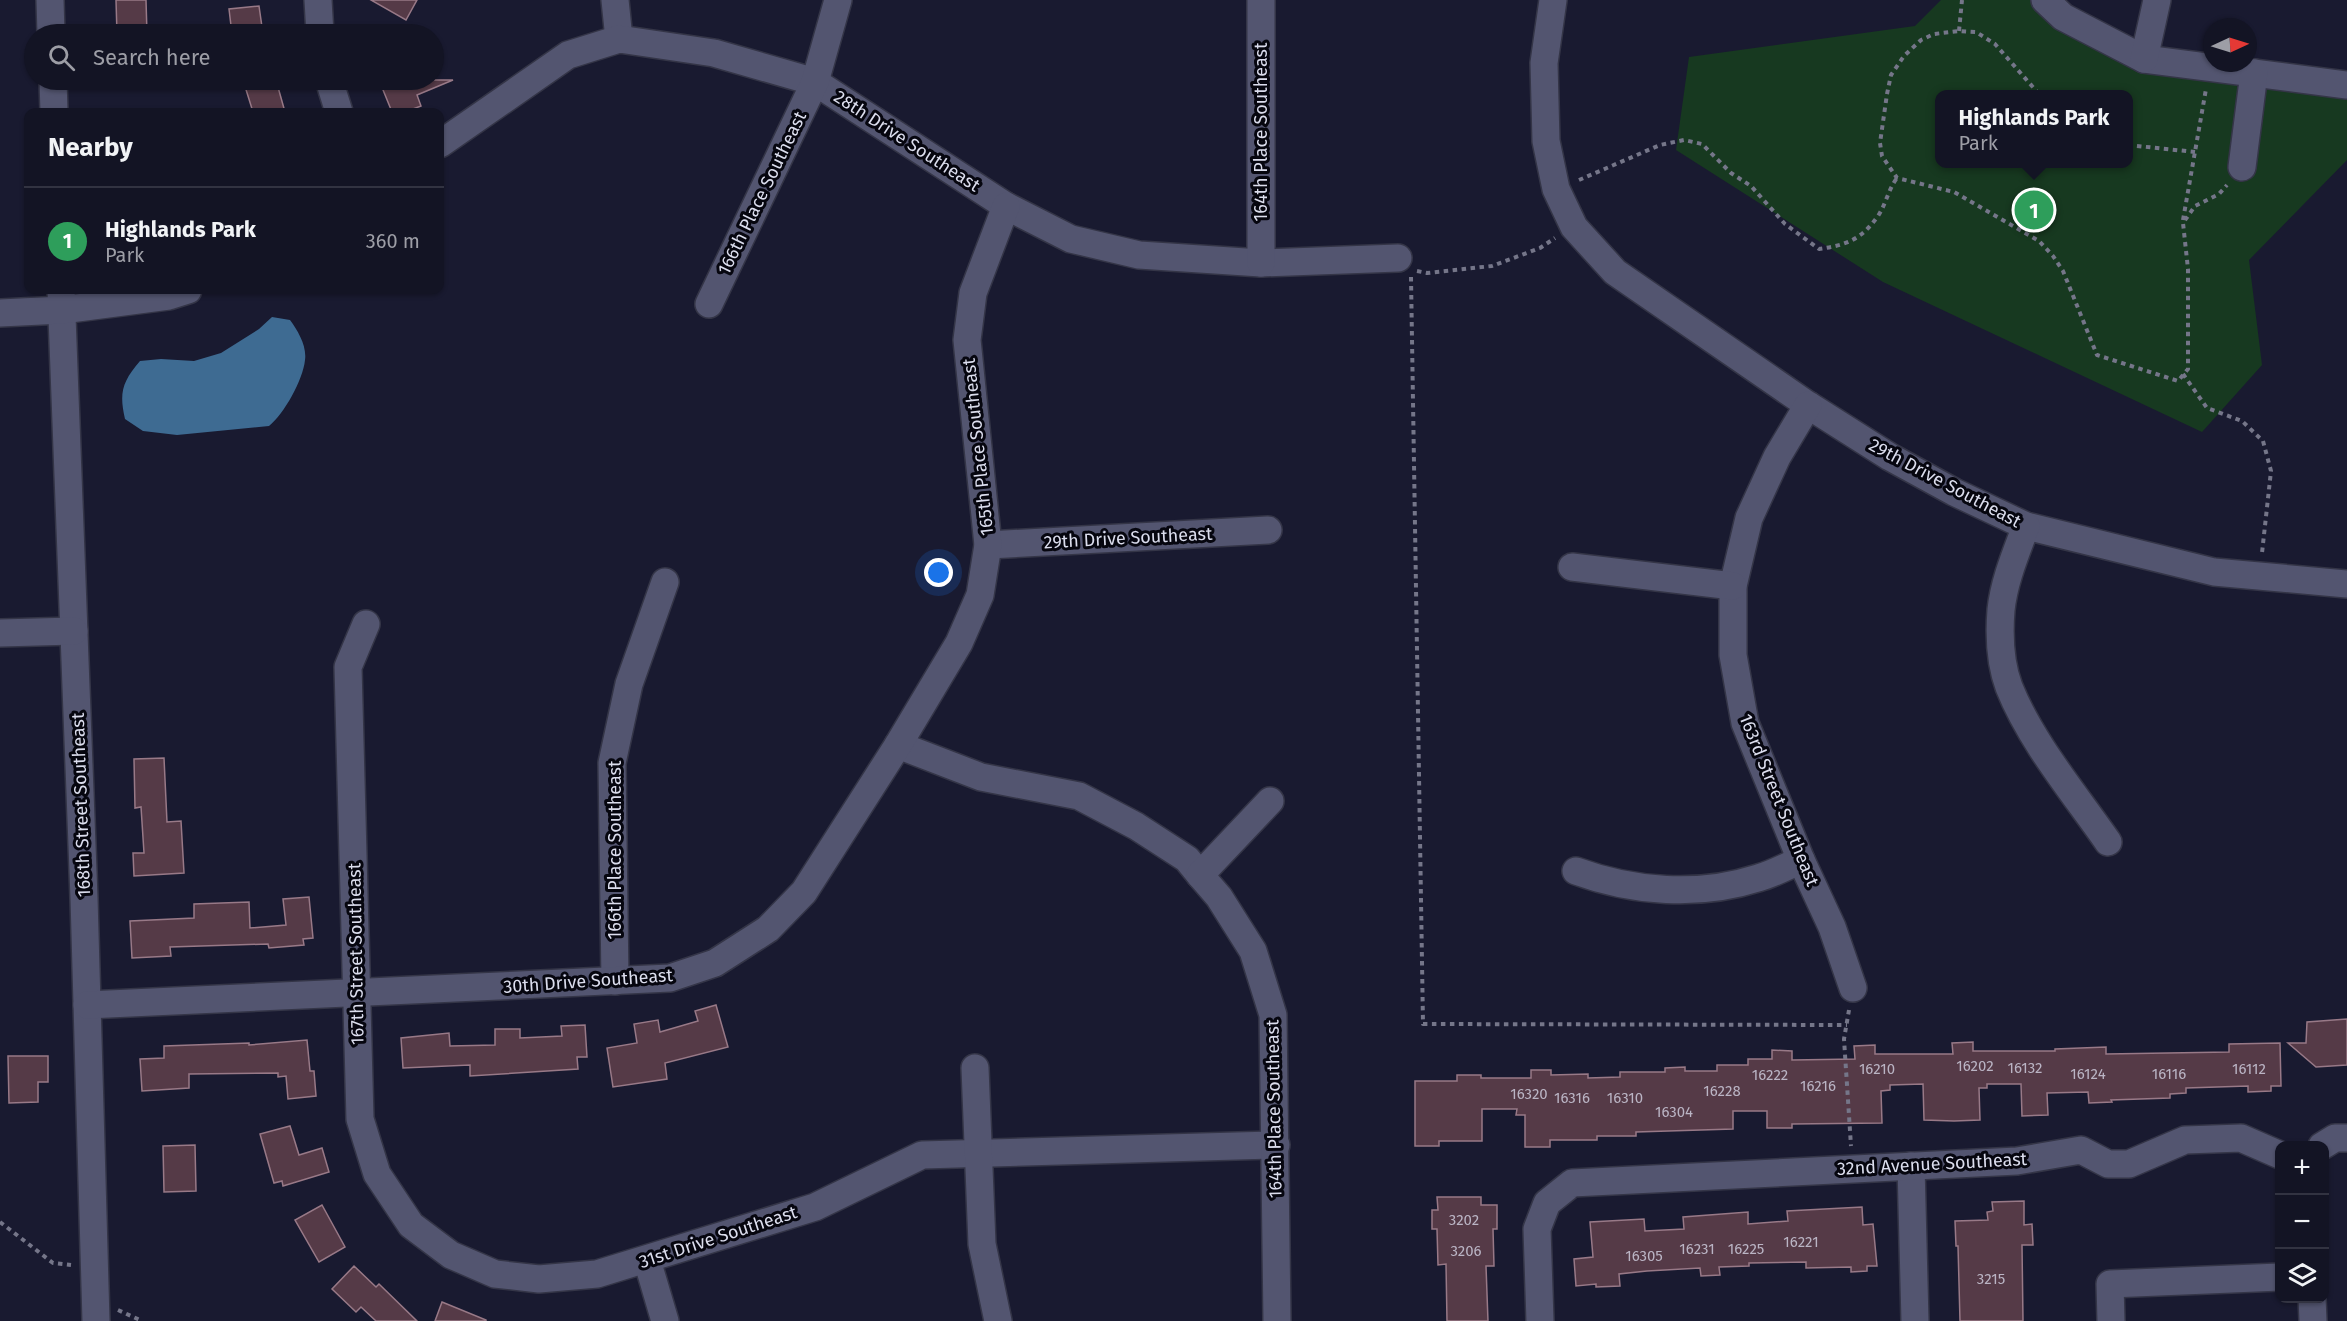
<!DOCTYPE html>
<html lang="en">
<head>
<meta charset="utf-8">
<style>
	body { margin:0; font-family:"Fira Sans",sans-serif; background:#1c1d2c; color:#f1f3f6 }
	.controls { position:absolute; right:18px; bottom:18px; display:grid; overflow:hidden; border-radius:12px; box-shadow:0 2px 4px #0004 }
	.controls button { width:54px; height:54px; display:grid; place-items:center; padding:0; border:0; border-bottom:2px solid #323341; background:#131424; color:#f1f3f6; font:30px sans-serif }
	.compass { position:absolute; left:2203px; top:18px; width:54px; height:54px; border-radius:50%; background:#131424; box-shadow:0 2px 4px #0004; rotate:86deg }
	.you { position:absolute; left:939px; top:573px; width:21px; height:21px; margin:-15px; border:4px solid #fff; border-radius:50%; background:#1a73e8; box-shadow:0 0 0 9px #1a73e833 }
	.badge { display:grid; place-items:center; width:39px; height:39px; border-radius:50%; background:#8c9099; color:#fff; font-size:20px; font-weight:700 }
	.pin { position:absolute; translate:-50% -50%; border:3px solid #fff; box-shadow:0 2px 6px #0006 }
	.popup { position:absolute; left:1935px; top:90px; width:198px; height:78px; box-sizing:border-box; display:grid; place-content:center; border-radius:12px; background:#131424; filter:drop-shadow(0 2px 4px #0005); font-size:20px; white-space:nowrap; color:#9d9ea6 }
	.popup b { font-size:22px; color:#f1f3f6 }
	.popup::after { content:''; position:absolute; left:50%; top:100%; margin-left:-12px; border:12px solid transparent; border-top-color:#131424 }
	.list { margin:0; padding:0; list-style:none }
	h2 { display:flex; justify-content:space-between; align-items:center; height:78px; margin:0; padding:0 24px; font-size:26px }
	h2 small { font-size:20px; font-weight:400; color:#9d9ea6 }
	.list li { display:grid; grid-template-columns:39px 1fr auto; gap:18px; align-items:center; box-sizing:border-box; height:108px; padding:0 24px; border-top:2px solid #323341 }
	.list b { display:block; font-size:22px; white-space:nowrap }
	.list p { margin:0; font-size:20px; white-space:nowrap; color:#9d9ea6 }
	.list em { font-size:20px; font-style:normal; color:#9d9ea6 }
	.icon { flex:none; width:33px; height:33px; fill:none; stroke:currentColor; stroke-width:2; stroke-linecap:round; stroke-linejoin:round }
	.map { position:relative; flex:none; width:2347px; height:1321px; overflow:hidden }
	.search { position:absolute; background:#131424; box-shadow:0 2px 4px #0004; left:24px; top:24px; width:420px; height:66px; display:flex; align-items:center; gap:15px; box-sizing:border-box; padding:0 21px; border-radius:33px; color:#9d9ea6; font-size:22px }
	.panel { position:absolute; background:#131424; box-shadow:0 2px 4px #0004; left:24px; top:108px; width:420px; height:186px; border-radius:12px }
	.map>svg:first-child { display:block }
	.green { fill:#173920; fill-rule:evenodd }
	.water { fill:#3e6b92 }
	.building { fill:#553a47; stroke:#987987; stroke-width:1.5 }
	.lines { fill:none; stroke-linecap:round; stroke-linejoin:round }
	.minor-casing { stroke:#343547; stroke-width:30 }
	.path { stroke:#757689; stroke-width:4; stroke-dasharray:4.5 4.5; stroke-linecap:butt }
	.minor { stroke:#535570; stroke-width:27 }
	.labels { text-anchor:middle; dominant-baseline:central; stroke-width:6; stroke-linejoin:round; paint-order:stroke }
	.number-label { font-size:15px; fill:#bab4c4 }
	.street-label { font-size:18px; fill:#dbdded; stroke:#06060f }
</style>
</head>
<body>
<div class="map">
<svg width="2347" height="1321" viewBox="0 0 2347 1321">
	<rect width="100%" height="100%" fill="#191a30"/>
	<path class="green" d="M 1941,0 L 2045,0 L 2144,59 L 2347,85 L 2347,160 L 2249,260 L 2262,365 L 2202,432 L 1883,282 L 1676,150 L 1689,57 L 1915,26 ZM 1940,94 L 2128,94 L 2128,164 L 1940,164 Z"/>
	<path class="water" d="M 272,317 L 290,320 C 298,331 307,346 305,360 C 303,380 284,414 269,426 L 177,435 L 143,431 L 125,419 C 119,393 122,382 140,361 L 161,359 L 194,361 L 221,353 L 259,329 Z"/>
	<g class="building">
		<polygon points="116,0 146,0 147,34 117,34"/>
		<polygon points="371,0 417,0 406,20"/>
		<polygon points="259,6 263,34 232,34 229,9"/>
		<polygon points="243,80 276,80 285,112 253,112"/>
		<polygon points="379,80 453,80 417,95 421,106 405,112 392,112"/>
		<polygon points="164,758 167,822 181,821 184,873 134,876 133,853 144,853 141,807 135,808 134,759"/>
		<polygon points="309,897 313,938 303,939 304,945 269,948 268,944 170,947 171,956 132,958 130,921 194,918 194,904 249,902 250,928 286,925 283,899"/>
		<polygon points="716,1005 728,1047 665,1063 667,1079 613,1087 607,1048 637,1043 634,1024 658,1020 660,1032 698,1021 695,1011"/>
		<polygon points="2347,1019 2347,1065 2316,1067 2288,1043 2306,1043 2307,1022"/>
		<polygon points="585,1025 587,1057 577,1057 578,1069 470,1076 470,1065 403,1068 401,1038 449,1033 450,1046 495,1045 495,1029 520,1029 520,1038 562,1036 561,1026"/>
		<polygon points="307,1040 310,1071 314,1071 316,1096 288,1099 286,1076 278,1077 278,1073 189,1074 189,1088 142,1091 140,1059 164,1058 164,1046 249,1043 249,1045"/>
		<polygon points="1973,1042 1973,1051 2055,1051 2055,1049 2106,1047 2106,1054 2229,1052 2229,1044 2280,1043 2281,1086 2271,1086 2271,1091 2248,1092 2248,1086 2186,1088 2186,1093 2170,1094 2170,1098 2111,1100 2112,1102 2089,1103 2088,1092 2047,1093 2048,1115 2022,1116 2021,1084 1987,1084 1987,1088 1979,1088 1980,1120 1954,1121 1924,1120 1923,1084 1890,1085 1890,1090 1881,1091 1882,1123 1792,1124 1792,1128 1767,1128 1767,1111 1733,1111 1733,1129 1636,1132 1636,1136 1597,1136 1597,1140 1550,1140 1550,1147 1525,1147 1525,1115 1516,1115 1517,1109 1482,1109 1482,1141 1439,1141 1439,1146 1415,1146 1415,1081 1457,1081 1457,1075 1481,1075 1481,1078 1531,1078 1531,1070 1551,1070 1551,1075 1588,1074 1588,1078 1620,1077 1620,1072 1665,1072 1665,1068 1685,1067 1685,1071 1717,1071 1717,1065 1748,1065 1748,1059 1772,1059 1772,1050 1792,1051 1792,1060 1855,1059 1854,1046 1875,1045 1875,1054 1953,1054 1952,1043"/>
		<polygon points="8,1056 48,1056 48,1082 38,1082 38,1102 9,1103"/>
		<polygon points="290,1126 299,1155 322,1148 329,1172 283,1186 282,1181 274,1183 260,1134"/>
		<polygon points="195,1145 196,1191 164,1192 163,1146"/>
		<polygon points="1437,1197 1481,1197 1481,1205 1497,1205 1497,1229 1493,1229 1494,1266 1486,1266 1488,1321 1447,1321 1446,1264 1438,1265 1437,1229 1432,1229 1432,1210 1438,1210"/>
		<polygon points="2024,1201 2024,1225 2032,1224 2033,1245 2022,1245 2023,1321 1960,1321 1958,1246 1956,1246 1955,1221 1988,1220 1987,1212 1993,1211 1992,1202"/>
		<polygon points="322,1205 345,1247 319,1262 295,1220"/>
		<polygon points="1862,1207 1863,1225 1873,1224 1877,1266 1867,1266 1867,1271 1851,1272 1851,1267 1806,1268 1806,1262 1749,1263 1749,1266 1719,1267 1720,1275 1701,1276 1700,1268 1647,1271 1619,1274 1620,1286 1596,1287 1596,1284 1576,1286 1574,1259 1593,1257 1590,1222 1644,1219 1645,1231 1684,1229 1683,1217 1748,1212 1748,1224 1788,1221 1787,1211"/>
		<polygon points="354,1266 376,1287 379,1284 417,1321 376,1321 361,1307 356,1312 332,1289"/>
		<polygon points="442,1302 486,1320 486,1321 435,1321"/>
	</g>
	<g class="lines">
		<g class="minor-casing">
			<g id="minor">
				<polyline points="50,0 51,34"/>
				<polyline points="318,0 320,34"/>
				<polyline points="615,0 619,39"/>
				<polyline points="1553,0 1544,63 1546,141 1556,189 1574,227 1615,272 1808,405 1890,457 1954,492 2026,526 2214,572 2347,584"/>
				<polyline points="2045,0 2063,17 2144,59 2347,85"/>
				<polyline points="2144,59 2157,0"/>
				<polyline points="53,80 54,112"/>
				<polyline points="329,80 339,112"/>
				<polyline points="440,144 568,55 619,39 714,53 815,82 1006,206 1071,239 1139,255 1261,263 1398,258"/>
				<polyline points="2242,167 2254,73"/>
				<polyline points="1261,263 1261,0"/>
				<polyline points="61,290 84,898 96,1321"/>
				<polyline points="709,304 815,82 838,0"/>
				<polyline points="0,313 62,310 169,296 188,290"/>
				<polyline points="1808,405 1777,457 1749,518 1733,586 1733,655 1745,723 1801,860 1832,927 1853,988"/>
				<path d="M 2026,526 C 2016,553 2004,581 2001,610 C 1999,635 2000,663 2009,687 C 2031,742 2074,793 2108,842"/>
				<polyline points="988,545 1268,530"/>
				<polyline points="1572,567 1733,586"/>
				<polyline points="366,624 348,667 360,1119 377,1174 411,1225 451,1255 495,1274 539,1279 597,1274 815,1207 922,1155 1276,1145"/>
				<polyline points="0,633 74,631"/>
				<polyline points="898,745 981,777 1079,796 1136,826 1187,859 1200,875"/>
				<polyline points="1270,801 1200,875 1219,897 1253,951 1273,1015 1277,1321"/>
				<path d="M 1576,871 C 1633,892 1699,897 1758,878 C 1773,874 1787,866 1801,860"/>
				<polyline points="615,981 612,763 629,684 665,582"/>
				<polyline points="87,1005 670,978 715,963 768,929 804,892 898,745 959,643 980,595 988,545 967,340 973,293 1006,206"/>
				<polyline points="975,1068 982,1244 998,1321"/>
				<polyline points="2322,1146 2335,1138 2347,1138"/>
				<polyline points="1911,1166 1915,1321"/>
				<polyline points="647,1260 665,1321"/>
				<polyline points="2312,1298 2313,1321"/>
				<polyline points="1540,1321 1537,1229 1547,1203 1572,1183 2017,1161 2081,1150 2108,1164 2129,1164 2185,1140 2241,1138 2280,1155"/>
				<polyline points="2111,1321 2110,1284 2280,1277"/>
			</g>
		</g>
		<g class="path">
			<polyline points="1959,31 1962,0"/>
			<polyline points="2039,94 1995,44 1976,32 1959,31 1934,34 1921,40 1904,56 1891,75 1887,94 1880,143 1882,156 1897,178 1954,192 2039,241 2053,256 2063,271 2097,355 2178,381 2188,369 2188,269 2183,223 2195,206 2219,194 2227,185"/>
			<polyline points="2128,145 2195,152"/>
			<path d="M 1579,180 L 1660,145 L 1684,140 L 1702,144 L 1731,173 L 1751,186 L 1785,224 L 1819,249 C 1846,245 1861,240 1878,216 C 1886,204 1888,190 1897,178"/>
			<polyline points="2183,220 2206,89"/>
			<polyline points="1417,271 1427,273 1492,266 1540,248 1555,238"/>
			<polyline points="1411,277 1423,1024 1847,1025"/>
			<polyline points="2183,374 2207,408 2242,421 2263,441 2271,471 2262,553"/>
			<polyline points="1849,1010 1844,1039 1851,1146"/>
			<polyline points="0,1222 53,1263 71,1265"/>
			<polyline points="118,1310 142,1321"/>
		</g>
		<use href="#minor" class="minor"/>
	</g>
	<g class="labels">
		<g class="number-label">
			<text x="1975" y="1066">16202</text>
			<text x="2025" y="1068">16132</text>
			<text x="1877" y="1069">16210</text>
			<text x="2249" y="1069">16112</text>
			<text x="2088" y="1074">16124</text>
			<text x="2169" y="1074">16116</text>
			<text x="1770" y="1075">16222</text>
			<text x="1818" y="1086">16216</text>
			<text x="1722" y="1091">16228</text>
			<text x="1529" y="1094">16320</text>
			<text x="1572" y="1098">16316</text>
			<text x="1625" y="1098">16310</text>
			<text x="1674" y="1112">16304</text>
			<text x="1464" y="1220">3202</text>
			<text x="1801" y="1242">16221</text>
			<text x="1697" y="1249">16231</text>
			<text x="1746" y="1249">16225</text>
			<text x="1466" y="1251">3206</text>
			<text x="1644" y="1256">16305</text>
			<text x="1991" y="1279">3215</text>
		</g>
		<g class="street-label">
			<text transform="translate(1261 132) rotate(-90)">164th Place Southeast</text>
			<text transform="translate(907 141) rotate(33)">28th Drive Southeast</text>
			<text transform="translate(762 193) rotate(-64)">166th Place Southeast</text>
			<text transform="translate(978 447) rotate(-96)">165th Place Southeast</text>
			<text transform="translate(1945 483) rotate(28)">29th Drive Southeast</text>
			<text transform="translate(1128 538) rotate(-3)">29th Drive Southeast</text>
			<text transform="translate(1779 800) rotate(68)">163rd Street Southeast</text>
			<text transform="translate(81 805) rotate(-92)">168th Street Southeast</text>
			<text transform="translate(615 850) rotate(-90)">166th Place Southeast</text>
			<text transform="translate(356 954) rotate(-91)">167th Street Southeast</text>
			<text transform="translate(588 981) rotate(-4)">30th Drive Southeast</text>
			<text transform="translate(1274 1109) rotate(-91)">164th Place Southeast</text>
			<text transform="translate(1932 1164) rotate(-3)">32nd Avenue Southeast</text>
			<text transform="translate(718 1237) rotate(-18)">31st Drive Southeast</text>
		</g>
	</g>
</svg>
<div class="controls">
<button>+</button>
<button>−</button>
<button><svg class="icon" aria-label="layers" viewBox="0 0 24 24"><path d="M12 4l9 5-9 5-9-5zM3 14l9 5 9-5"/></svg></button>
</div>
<svg class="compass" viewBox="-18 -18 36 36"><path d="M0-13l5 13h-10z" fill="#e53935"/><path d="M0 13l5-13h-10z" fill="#9d9ea6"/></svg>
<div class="you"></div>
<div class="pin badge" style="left:2034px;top:210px;background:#2e9e5b">1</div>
<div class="popup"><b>Highlands Park</b>Park</div>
<div class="search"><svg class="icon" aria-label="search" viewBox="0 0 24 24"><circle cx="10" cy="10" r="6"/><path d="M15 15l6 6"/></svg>Search here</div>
<section class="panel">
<h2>Nearby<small></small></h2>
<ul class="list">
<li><span class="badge" style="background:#2e9e5b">1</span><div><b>Highlands Park</b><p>Park</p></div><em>360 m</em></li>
</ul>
</section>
</div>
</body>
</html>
